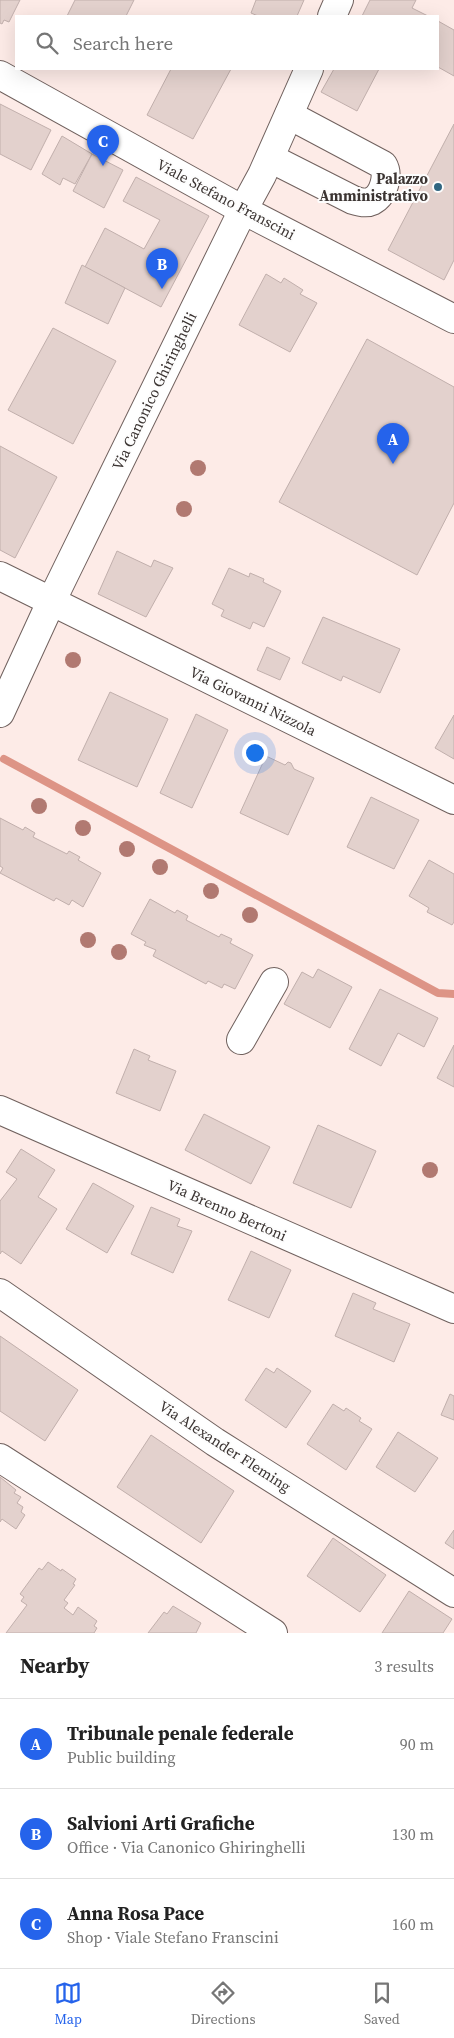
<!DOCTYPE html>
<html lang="en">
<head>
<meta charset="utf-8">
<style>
	body { margin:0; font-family:"Source Serif 4",serif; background:#f6f6f6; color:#222 }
	.you { position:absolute; left:254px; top:752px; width:18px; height:18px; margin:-12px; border:4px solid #fff; border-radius:50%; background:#1a73e8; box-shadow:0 0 0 8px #1a73e833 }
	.badge { display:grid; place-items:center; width:32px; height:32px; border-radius:50%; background:#2563eb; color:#fff; font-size:16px; font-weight:700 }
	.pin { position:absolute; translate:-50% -41px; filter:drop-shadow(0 1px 2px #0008) }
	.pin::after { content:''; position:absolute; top:26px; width:18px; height:15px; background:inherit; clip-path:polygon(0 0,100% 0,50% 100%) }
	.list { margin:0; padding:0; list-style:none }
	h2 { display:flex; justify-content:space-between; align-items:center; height:65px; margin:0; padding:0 20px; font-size:21px }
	h2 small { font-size:16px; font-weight:400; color:#767676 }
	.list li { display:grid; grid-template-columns:32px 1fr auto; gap:15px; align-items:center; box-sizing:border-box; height:90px; padding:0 20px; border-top:1px solid #e0e0e0 }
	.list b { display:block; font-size:19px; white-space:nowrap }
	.list p { margin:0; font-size:16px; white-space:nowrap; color:#767676 }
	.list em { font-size:16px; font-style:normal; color:#767676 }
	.icon { flex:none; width:28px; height:28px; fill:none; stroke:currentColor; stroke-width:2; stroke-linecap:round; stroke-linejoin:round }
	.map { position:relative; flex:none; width:454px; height:1633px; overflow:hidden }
	.search { position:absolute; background:#fff; box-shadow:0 5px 20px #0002; left:15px; right:15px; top:15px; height:55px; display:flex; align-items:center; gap:12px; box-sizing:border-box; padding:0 18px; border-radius:0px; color:#767676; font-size:19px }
	.sheet { height:335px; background:#fff }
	nav { display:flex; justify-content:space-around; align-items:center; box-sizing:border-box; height:70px; border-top:1px solid #e0e0e0; background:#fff; font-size:14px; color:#767676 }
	nav a { display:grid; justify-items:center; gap:2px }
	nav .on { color:#2563eb }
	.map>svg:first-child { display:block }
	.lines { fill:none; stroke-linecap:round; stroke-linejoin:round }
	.stream { stroke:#dd9486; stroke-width:8 }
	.building { fill:#e3d1cd; stroke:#c1afac }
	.minor-casing { stroke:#70615e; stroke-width:30 }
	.minor { stroke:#fff; stroke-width:28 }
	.tree { fill:#b17971 }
	.poi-dot { fill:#306681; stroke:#fdfdfd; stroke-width:2 }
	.labels { text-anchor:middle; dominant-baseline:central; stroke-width:4; stroke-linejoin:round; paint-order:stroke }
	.poi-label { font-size:15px; font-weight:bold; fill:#3b3432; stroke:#fdfdfd; text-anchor:end }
	.street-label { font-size:15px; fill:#3b3432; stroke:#fdfdfd }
</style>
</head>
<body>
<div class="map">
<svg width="454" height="1633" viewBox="0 0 454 1633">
	<rect width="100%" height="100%" fill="#fdebe7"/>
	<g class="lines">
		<polyline class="stream" points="4,759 438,993 454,994"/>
	</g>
	<g class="building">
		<polygon points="0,0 20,0 9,22 4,20 2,24 0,23"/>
		<polygon points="75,0 134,0 126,16 67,16"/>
		<polygon points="256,0 304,0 297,16 258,16 251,13"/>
		<polygon points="370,0 416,0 412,8 428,16 362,16"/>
		<polygon points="438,21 454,30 454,76 438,67"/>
		<polygon points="171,69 231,69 193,139 147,115"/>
		<polygon points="334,69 379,69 357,111 321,92"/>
		<polygon points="0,104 51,130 31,170 0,154"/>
		<polygon points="454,124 454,260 444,280 388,250"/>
		<polygon points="62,136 92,154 75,184 63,178 60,185 42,174"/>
		<polygon points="92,154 123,170 104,208 73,191"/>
		<polygon points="136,177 209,216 161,307 85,267 105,228 144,249 160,220 123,201"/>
		<polygon points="82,265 125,288 108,324 65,303"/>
		<polygon points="266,274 281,283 284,278 303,290 300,294 317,303 290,352 239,325"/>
		<polygon points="53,328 116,361 73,444 8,410"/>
		<polygon points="367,339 454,387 454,503 417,575 279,502"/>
		<polygon points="0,446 57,477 15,558 0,550"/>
		<polygon points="117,551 151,567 154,560 173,568 146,617 98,594"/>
		<polygon points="229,568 249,577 250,573 264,579 263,582 281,591 264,627 253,622 250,629 221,616 224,610 212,604"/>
		<polygon points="323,617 400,649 380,693 343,676 341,681 302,663"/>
		<polygon points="267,647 290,658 280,680 257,670"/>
		<polygon points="110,692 168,719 137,787 78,760"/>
		<polygon points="196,714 228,730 192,808 160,793"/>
		<polygon points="454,715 454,759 435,748"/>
		<polygon points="266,756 285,765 288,762 291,763 294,769 314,778 288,835 240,813"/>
		<polygon points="371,797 419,820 394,869 347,847"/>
		<polygon points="0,818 23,830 25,827 35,833 33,837 67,854 69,851 80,857 78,860 101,873 83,907 72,900 69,905 56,898 54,901 0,873 3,868 0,866"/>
		<polygon points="429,860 454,874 454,922 452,925 427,912 429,908 409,896"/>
		<polygon points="150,899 175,913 177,910 188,916 186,920 219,937 221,934 232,939 230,943 253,955 235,989 224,984 222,988 208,981 206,984 153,956 156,950 144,945 146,942 131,934"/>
		<polygon points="318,969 352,987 330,1028 284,1004 302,972 313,978"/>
		<polygon points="380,989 438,1018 424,1047 398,1033 381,1066 349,1049"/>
		<polygon points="454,1045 454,1087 437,1078"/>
		<polygon points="134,1049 150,1056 148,1060 176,1071 160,1111 116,1093"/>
		<polygon points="204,1114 270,1147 251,1184 185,1150"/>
		<polygon points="318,1125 376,1151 351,1208 293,1183"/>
		<polygon points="21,1149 55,1170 38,1197 57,1209 21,1264 2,1251 0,1254 0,1201 17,1179 6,1172"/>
		<polygon points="93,1183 134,1206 107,1253 66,1229"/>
		<polygon points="151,1207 180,1219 177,1226 192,1231 173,1273 131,1254"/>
		<polygon points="251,1251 291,1270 269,1318 228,1300"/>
		<polygon points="353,1293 376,1303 373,1309 410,1324 394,1362 335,1336"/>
		<polygon points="0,1336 78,1390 45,1441 0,1411"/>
		<polygon points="266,1368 274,1373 277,1368 311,1391 286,1428 245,1400"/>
		<polygon points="450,1394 454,1396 454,1420 441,1415"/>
		<polygon points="333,1404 344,1411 346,1408 361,1418 359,1421 372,1429 346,1470 307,1444"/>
		<polygon points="398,1432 438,1458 415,1492 376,1467"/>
		<polygon points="151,1435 234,1491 201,1543 117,1487"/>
		<polygon points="0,1477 16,1490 14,1493 21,1497 17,1503 23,1507 21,1512 25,1515 16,1529 2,1519 0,1522"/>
		<polygon points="454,1530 454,1549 445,1543"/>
		<polygon points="333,1538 386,1575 360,1612 307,1576"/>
		<polygon points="48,1562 61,1571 62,1569 76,1579 73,1584 75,1585 64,1600 68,1603 64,1608 73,1615 78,1607 97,1621 94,1626 97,1628 94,1633 6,1633 27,1605 21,1601 24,1597 20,1594 39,1568 42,1570"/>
		<polygon points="409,1591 452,1619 443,1633 382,1633"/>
		<polygon points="173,1606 201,1623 196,1633 148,1633 164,1612 167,1614"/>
	</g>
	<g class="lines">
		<g class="minor-casing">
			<g id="minor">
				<polyline points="332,16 339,0"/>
				<polyline points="0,75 243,210 454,319"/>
				<path d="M 270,158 L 353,200 C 359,202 366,204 372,201 C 384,195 389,175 383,165 L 289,115"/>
				<polyline points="0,576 454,800"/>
				<polyline points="0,713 51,602 243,210 262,175 309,69"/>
				<polyline points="241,1040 274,982"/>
				<polyline points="0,1110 454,1309"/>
				<polyline points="0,1293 215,1442 454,1593"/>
				<polyline points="0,1458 273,1633"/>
			</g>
		</g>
		<use href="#minor" class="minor"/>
	</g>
	<g class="tree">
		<circle cx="198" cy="468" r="8"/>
		<circle cx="184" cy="509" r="8"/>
		<circle cx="73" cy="660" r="8"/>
		<circle cx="39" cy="806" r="8"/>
		<circle cx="83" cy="828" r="8"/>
		<circle cx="127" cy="849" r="8"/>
		<circle cx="160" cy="867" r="8"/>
		<circle cx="211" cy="891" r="8"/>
		<circle cx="250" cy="915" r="8"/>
		<circle cx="88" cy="940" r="8"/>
		<circle cx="119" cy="952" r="8"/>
		<circle cx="430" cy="1170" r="8"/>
	</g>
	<circle class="poi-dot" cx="438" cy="187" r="5"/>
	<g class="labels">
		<g class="poi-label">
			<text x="428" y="178">Palazzo<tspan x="428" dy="17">Amministrativo</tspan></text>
		</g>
		<g class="street-label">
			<text transform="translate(226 199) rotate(28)">Viale Stefano Franscini</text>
			<text transform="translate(154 391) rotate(-64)">Via Canonico Ghiringhelli</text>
			<text transform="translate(253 701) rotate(26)">Via Giovanni Nizzola</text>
			<text transform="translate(227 1210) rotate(24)">Via Brenno Bertoni</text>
			<text transform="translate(225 1446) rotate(33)">Via Alexander Fleming</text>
		</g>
	</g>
</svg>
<div class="you"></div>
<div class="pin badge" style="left:393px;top:464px">A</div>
<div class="pin badge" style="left:162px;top:289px">B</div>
<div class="pin badge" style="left:103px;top:166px">C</div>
<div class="search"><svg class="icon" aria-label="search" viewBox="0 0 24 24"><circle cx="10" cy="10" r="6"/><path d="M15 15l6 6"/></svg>Search here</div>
</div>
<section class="sheet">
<h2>Nearby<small>3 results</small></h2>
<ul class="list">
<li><span class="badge">A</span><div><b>Tribunale penale federale</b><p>Public building</p></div><em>90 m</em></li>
<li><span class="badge">B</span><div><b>Salvioni Arti Grafiche</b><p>Office · Via Canonico Ghiringhelli</p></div><em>130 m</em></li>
<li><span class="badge">C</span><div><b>Anna Rosa Pace</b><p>Shop · Viale Stefano Franscini</p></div><em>160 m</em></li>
</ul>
</section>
<nav>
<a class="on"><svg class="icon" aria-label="map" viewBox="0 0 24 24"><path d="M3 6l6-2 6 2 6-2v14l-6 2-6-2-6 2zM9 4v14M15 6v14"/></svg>Map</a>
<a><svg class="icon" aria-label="directions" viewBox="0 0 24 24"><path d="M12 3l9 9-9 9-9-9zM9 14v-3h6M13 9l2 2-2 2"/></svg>Directions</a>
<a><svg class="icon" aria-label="saved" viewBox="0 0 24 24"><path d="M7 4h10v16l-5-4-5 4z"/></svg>Saved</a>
</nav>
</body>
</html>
